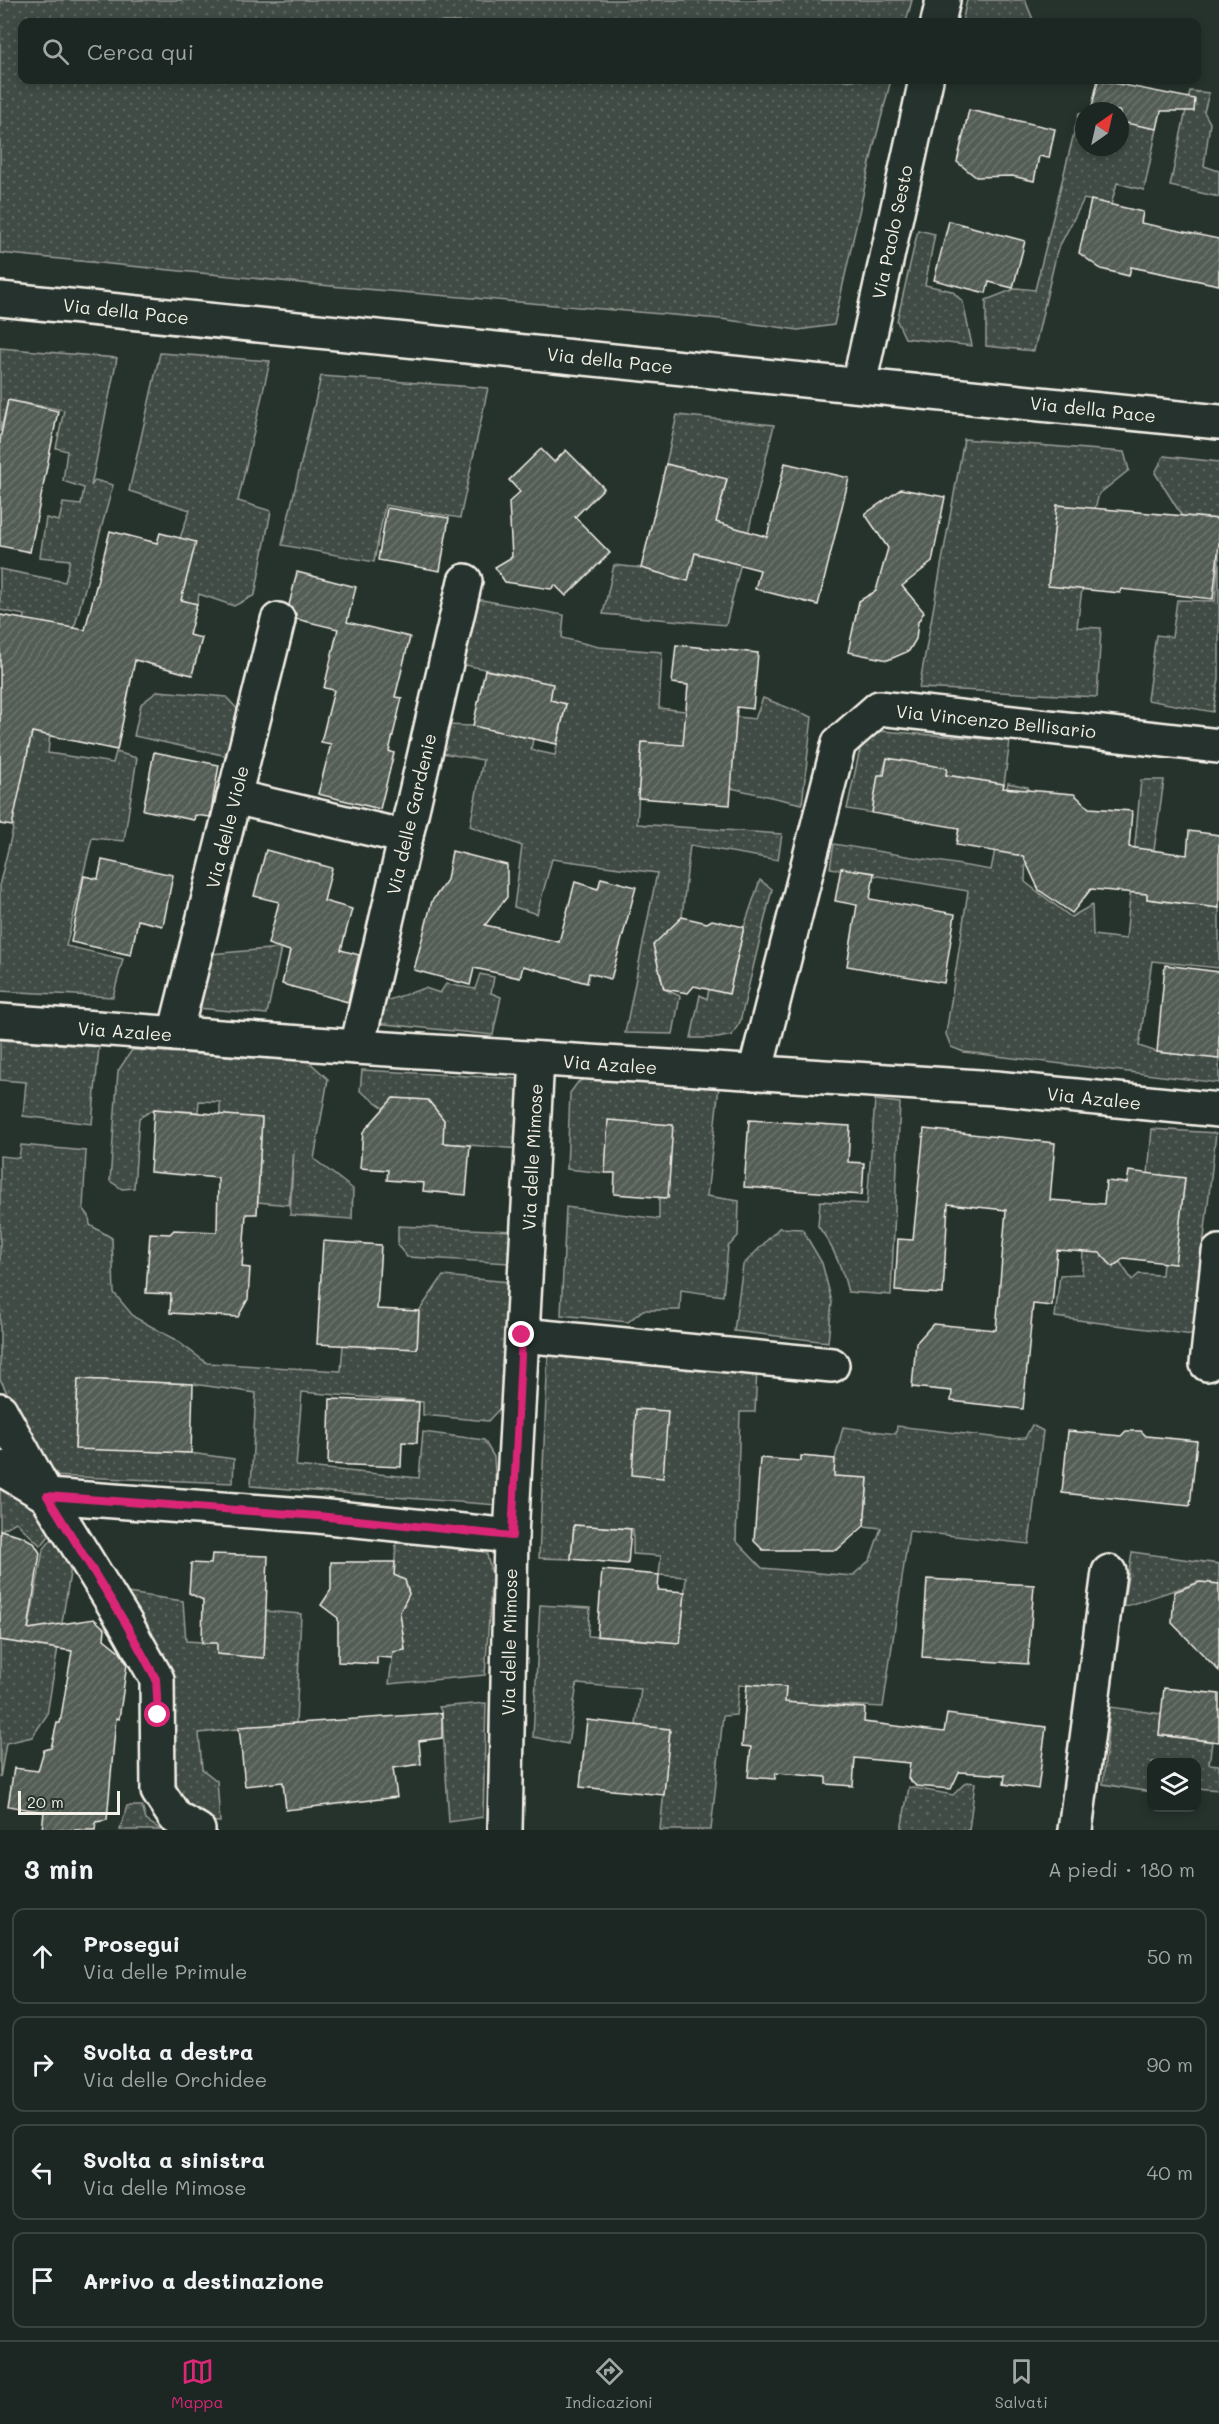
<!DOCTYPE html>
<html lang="it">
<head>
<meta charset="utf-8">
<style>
	body { margin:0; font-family:Mali,sans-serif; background:#29322f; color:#f1f3f6 }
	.controls { position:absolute; right:18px; bottom:18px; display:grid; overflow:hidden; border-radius:12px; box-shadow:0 3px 9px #0003 }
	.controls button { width:54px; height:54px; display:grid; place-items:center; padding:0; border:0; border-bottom:2px solid #3a4340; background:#1c2622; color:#f1f3f6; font:30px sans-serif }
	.compass { position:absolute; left:1075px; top:102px; width:54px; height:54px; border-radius:50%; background:#1c2622; box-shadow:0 3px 9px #0003; rotate:34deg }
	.scale { position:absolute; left:18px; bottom:15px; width:102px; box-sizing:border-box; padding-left:6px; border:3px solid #f4f1e8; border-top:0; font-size:16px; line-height:21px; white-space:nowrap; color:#f4f1e8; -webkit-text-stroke:4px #26332d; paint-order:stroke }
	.stop { position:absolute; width:18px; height:18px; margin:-14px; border:4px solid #db2777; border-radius:50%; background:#fff }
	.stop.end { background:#db2777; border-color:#fff; box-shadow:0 2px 6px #0008 }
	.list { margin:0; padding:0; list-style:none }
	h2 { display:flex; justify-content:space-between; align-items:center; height:78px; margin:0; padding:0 24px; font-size:26px }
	h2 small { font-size:20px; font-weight:400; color:#a0a5a5 }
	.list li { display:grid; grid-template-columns:39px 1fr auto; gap:18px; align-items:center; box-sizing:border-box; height:96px; margin:0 12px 12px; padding:0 12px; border:2px solid #3a4340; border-radius:12px }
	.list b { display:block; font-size:22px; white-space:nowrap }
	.list p { margin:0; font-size:20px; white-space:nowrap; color:#a0a5a5 }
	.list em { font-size:20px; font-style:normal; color:#a0a5a5 }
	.icon { flex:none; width:33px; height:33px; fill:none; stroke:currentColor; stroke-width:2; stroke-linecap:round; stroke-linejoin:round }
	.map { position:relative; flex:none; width:1219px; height:1830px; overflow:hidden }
	.search { position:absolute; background:#1c2622; box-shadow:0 3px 9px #0003; left:18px; right:18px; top:18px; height:66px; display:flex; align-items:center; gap:15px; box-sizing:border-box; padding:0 21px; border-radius:12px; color:#a0a5a5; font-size:22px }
	.sheet { height:510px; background:#1c2622 }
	nav { display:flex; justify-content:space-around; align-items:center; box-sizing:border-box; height:84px; border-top:2px solid #3a4340; background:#1c2622; font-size:16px; color:#a0a5a5 }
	nav a { display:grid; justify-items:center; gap:3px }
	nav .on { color:#db2777 }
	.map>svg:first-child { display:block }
	.grass { fill:url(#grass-dots); stroke:#9a9e96; stroke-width:1.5 }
	.building { fill:url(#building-hatch); stroke:#f4f1e8; stroke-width:1.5 }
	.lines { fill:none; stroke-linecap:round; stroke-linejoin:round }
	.minor-casing { stroke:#f4f1e8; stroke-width:38 }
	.minor { stroke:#26332d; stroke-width:33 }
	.route { stroke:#db2777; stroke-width:8 }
	.labels { text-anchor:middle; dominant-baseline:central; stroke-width:6; stroke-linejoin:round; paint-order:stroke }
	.street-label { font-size:18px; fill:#f4f1e8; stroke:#26332d }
</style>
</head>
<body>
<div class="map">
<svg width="1219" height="1830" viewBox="0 0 1219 1830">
	<defs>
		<pattern id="grass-dots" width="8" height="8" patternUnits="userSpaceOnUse" patternTransform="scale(1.5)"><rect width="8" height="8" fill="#414b45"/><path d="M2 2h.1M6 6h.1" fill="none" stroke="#5d6560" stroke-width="1.8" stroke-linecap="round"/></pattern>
		<pattern id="building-hatch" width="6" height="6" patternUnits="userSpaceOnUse" patternTransform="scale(1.5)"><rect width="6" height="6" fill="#525c55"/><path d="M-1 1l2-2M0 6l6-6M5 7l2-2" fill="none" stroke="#6c746d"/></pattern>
	</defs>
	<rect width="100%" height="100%" fill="#26332d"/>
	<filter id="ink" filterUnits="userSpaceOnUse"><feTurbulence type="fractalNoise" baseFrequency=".0167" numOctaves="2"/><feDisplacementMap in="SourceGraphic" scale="12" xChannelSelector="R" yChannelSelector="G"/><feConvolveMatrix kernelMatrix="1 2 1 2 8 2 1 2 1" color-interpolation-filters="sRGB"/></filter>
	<g filter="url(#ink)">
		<g class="grass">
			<polygon points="0,0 912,0 906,22 22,22 22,80 891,80 874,145 834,325 798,330 721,319 341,287 0,253"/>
			<polygon points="967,0 1025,0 1034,22 962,22"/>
			<polygon points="1190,91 1209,93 1204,112 1210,123 1204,166 1219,171 1219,197 1170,186"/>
			<polygon points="1079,113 1084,114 1084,147 1120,147 1120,122 1157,129 1144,190 1117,183 1111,205 1084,199 1057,251 1034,351 986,346 986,300 1017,288 1035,290"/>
			<polygon points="918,230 935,234 925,285 952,291 963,302 972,346 905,338 897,321"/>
			<polygon points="0,348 117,358 91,486 95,480 113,485 75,625 10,694 25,615 0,610 0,569 65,582 70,560 40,557 46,518 59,521 63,503 81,505 84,488 63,481 67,451 56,448 64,410 8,400 0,432"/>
			<polygon points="160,353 270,361 238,501 271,511 255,595 234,606 199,594 197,604 171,597 180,538 190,510 129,491"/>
			<polygon points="321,376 488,388 460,518 385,505 374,562 282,545"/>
			<polygon points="677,415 774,425 726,625 603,614 614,565 641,568 687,580 695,553 713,557 721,524 716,522 727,480 666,464"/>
			<polygon points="964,439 1124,452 1129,470 1099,494 1095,509 1057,505 1048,585 1082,589 1077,627 1101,628 1097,697 919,688"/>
			<polygon points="1164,456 1219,462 1219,519 1182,516 1155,473"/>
			<polygon points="1219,552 1219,679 1213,712 1147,700 1156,635 1172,637 1177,600 1215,601"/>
			<polygon points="471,598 564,615 562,638 599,647 662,652 659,708 755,719 763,698 812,717 802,804 731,788 642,743 637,824 782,834 778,860 690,845 682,917 668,931 660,972 664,989 680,996 673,1034 625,1033 657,873 552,859 537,914 514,907 522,846 470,826 483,760 441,753 446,725 473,726 533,739 531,750 555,755 566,704 550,700 552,684 461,664"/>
			<polygon points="158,691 226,697 242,714 232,757 134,736 141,704"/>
			<polygon points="33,729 50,733 48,753 113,763 116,752 137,758 124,841 92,838 66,946 123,959 113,997 0,991 0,882 14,825 0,822 20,786"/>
			<polygon points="881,731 1010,741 1004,784 946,775 947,768 887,758 882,775 878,776 872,813 847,809 860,749 867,734"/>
			<polygon points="1141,780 1164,780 1147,899 1219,908 1219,968 1152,961 1139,1046 1157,1052 1219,1059 1219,1083 964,1052 951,1047 946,1034 968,891 830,868 834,844 991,870 1008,783 1028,787 1025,882 1071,917 1092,905 1093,935 1126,939"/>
			<polygon points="760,880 772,889 740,1022 732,1035 718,1038 691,1038 700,995 707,999 709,989 729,993 744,927"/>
			<polygon points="281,948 267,1014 197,1008 210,954"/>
			<polygon points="480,974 494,977 491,993 501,997 493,1035 375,1023 379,1003 425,988 440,993 446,984 475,989"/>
			<polygon points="0,1040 99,1047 92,1124 23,1116 26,1082 0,1080"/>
			<polygon points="132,1050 300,1061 306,1059 328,1079 314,1159 353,1189 352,1219 290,1215 294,1149 289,1205 258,1202 262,1118 220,1115 220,1102 199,1101 198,1112 154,1109 139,1118 134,1188 122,1189 110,1181 118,1071"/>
			<polygon points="362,1070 521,1079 520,1149 443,1143 444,1120 428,1100 393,1098 384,1108 360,1091"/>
			<polygon points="588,1077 719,1086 707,1196 739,1201 738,1236 728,1247 723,1296 681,1290 680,1310 643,1310 628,1322 561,1315 566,1207 659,1219 659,1198 668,1198 609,1121 605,1173 567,1169 570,1093 578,1082"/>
			<path d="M 875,1100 L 900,1103 L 891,1295 L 848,1292 C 842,1266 833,1246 818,1226 L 820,1201 L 867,1204 Z"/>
			<polygon points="1152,1129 1216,1133 1193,1335 1055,1317 1060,1275 1082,1274 1083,1251 1099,1252 1113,1263 1120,1262 1132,1280 1139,1274 1162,1275 1163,1263 1175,1264 1185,1178 1148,1174"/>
			<polygon points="21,1145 86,1151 83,1208 89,1216 90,1225 112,1238 114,1293 134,1317 174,1339 207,1363 341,1371 343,1345 417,1349 419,1311 443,1276 510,1282 501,1407 488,1421 423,1415 423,1402 302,1392 296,1466 419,1478 423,1432 484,1440 494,1457 497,1505 251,1486 256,1393 193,1384 78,1379 75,1448 190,1453 234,1459 233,1483 50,1476 0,1379 0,1156 19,1158"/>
			<polygon points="398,1226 513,1231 509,1263 407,1257 398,1246"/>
			<polygon points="779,1228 802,1229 822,1263 832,1302 828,1342 734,1331 743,1265"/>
			<polygon points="548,1354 757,1369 755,1412 740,1412 736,1541 762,1568 852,1576 870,1560 881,1528 864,1526 868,1479 834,1476 835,1459 843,1427 896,1434 897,1426 1009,1439 1025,1438 1032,1425 1043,1431 1029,1544 909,1531 883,1707 823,1704 784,1713 786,1687 739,1685 736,1715 723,1716 711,1830 660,1830 670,1731 636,1725 641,1689 577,1684 568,1744 533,1737 540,1605 590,1608 588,1636 680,1643 686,1577 659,1575 661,1556 633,1554 633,1529 574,1525 571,1559 539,1558"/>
			<polygon points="0,1482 38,1503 56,1527 41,1546 16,1522 0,1531"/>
			<polygon points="59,1530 71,1567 47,1715 32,1737 6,1743 0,1778 0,1640 26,1643 43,1550"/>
			<polygon points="396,1543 485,1547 492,1575 485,1675 389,1684 393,1652 405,1650 402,1628 393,1625 409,1594 405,1581 394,1576"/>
			<polygon points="1132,1552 1219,1564 1219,1584 1199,1582 1123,1607"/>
			<path d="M 127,1593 L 183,1601 L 186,1641 L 217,1643 L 217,1654 L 264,1658 L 266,1611 L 301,1614 L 296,1723 L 199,1733 L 202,1769 L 217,1781 L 220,1822 C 200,1822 190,1809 177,1796 L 170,1670 Z"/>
			<polygon points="486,1703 483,1817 449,1822 442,1713 439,1707"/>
			<polygon points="1110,1707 1161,1714 1159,1735 1212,1742 1209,1764 1219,1765 1219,1790 1197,1788 1196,1762 1152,1762 1151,1792 1103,1784"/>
			<polygon points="966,1782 975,1783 969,1830 901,1830 909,1787 953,1795"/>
			<polygon points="127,1806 142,1806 146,1820 161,1830 120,1830"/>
		</g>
		<g class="building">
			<polygon points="1098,80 1195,99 1194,111 1161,111 1157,129 1120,122 1120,111 1091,111"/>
			<polygon points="969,110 1055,129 1049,158 1039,156 1034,181 1012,176 976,177 957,162"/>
			<polygon points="1091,200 1143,212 1141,223 1219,239 1219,285 1131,267 1129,276 1101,269 1079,253"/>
			<polygon points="949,221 1025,241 1013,288 989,282 986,293 934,280"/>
			<polygon points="8,400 58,411 30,552 0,546 0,440"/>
			<polygon points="541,449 554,462 566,450 604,488 575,517 610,553 566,596 555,585 551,589 505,582 495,567 512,557 509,502 520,492 509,480"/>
			<polygon points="785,463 849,478 818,605 755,589 760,570 695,553 688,581 641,568 666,464 727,479 716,522 767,537"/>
			<polygon points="901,489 945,497 932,562 902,586 924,612 918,622 916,639 909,651 888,660 848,652 859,601 876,591 888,548 865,514"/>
			<polygon points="1057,505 1219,519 1219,544 1213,599 1121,589 1120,593 1048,586"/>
			<polygon points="387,508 449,518 440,571 378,560"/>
			<polygon points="110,531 157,543 160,533 196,542 181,600 197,604 189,635 202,638 192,675 135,660 117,750 32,732 12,826 0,824 0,615 85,630"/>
			<polygon points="297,572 356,587 347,622 410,637 395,697 402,698 389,751 394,753 380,809 318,794 331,744 321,742 334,690 324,688 338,629 296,619 296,614 289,605"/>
			<polygon points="676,645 758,653 753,709 737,707 730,805 638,798 642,742 683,745 688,685 672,683"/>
			<polygon points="485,670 553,684 550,700 566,704 557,744 473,726"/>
			<polygon points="154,752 219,765 210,817 195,815 194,820 143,810"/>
			<polygon points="887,758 947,768 946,775 1004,784 1003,788 1074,794 1089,808 1132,811 1129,847 1187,855 1189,831 1219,835 1219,908 1147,899 1147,894 1091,889 1072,913 1039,890 1023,856 956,845 959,828 872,813 878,775 884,775"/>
			<polygon points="266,850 332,868 324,901 352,909 341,950 359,955 348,1002 282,984 290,951 268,944 279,902 254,896"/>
			<polygon points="452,851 507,865 507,897 485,925 559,942 575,882 598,889 601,878 636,887 611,979 589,973 587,983 523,966 520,978 474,968 470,985 414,970 432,901 447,880"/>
			<polygon points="102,860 173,875 163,926 138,920 131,955 71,942 84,876 98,879"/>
			<polygon points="841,868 874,873 870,899 955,914 944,983 847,966 857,905 835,901"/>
			<polygon points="682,917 707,923 712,920 744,927 729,994 694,986 688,993 664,989 653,945"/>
			<polygon points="1165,965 1219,972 1219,1059 1157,1052"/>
			<polygon points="393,1098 428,1100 444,1120 443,1143 470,1145 466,1195 423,1191 424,1183 387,1180 388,1170 360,1168 363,1132"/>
			<polygon points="154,1109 262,1118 257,1214 246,1214 242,1267 250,1268 248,1299 238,1317 170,1313 171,1294 146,1293 150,1233 170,1234 174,1230 217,1232 218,1178 150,1172"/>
			<polygon points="608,1120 673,1125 668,1198 614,1194 615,1173 605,1173"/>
			<polygon points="749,1120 850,1126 848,1162 864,1163 862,1195 744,1187"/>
			<polygon points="924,1129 1055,1143 1050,1200 1104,1204 1106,1181 1127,1183 1129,1171 1185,1178 1175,1264 1124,1258 1113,1267 1100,1253 1057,1250 1052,1306 1033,1304 1023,1409 951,1401 952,1391 912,1387 916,1343 933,1324 996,1330 1006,1210 948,1204 943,1294 895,1291 898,1239 913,1240"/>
			<polygon points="323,1241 381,1245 377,1309 419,1311 417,1349 317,1344"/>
			<polygon points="78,1379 193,1384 191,1453 75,1449"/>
			<polygon points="330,1399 419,1402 417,1443 402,1442 401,1467 328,1464"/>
			<polygon points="636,1409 668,1411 663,1478 632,1475"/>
			<polygon points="1068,1431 1121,1436 1126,1431 1141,1431 1146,1436 1197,1441 1190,1506 1062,1493"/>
			<polygon points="801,1456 835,1459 834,1476 868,1478 864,1526 837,1550 763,1550 754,1541 760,1458 801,1461"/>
			<polygon points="574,1525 631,1529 628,1564 571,1559"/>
			<polygon points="0,1530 22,1536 34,1543 40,1553 28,1629 94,1619 105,1629 104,1639 120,1652 127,1664 119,1719 116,1718 107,1820 96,1822 95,1830 42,1830 44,1812 8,1806 14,1768 38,1771 44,1750 51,1748 57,1723 60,1723 72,1651 0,1640"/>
			<polygon points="212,1554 268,1556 264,1658 217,1654 217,1643 202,1643 203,1600 189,1593 191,1563 211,1564"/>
			<polygon points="331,1562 395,1562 394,1575 405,1580 409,1594 400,1612 405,1650 393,1652 392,1658 377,1657 377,1664 338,1662 338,1618 321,1605 331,1590"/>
			<polygon points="602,1570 659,1575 658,1590 685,1592 680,1643 597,1636"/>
			<polygon points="927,1579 1034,1585 1028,1664 922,1657"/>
			<polygon points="1200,1582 1219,1584 1219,1671 1172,1623 1174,1592"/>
			<polygon points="747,1684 786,1687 785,1702 865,1708 864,1722 944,1732 947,1714 1046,1727 1038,1789 1004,1784 1005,1775 959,1772 951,1789 916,1786 908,1778 910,1763 855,1758 853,1786 826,1784 826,1777 776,1773 775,1779 748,1777 751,1747 742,1746"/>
			<polygon points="1164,1688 1219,1694 1219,1742 1159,1735"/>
			<polygon points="442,1713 442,1738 419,1741 421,1764 393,1768 397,1797 286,1810 283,1782 245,1786 239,1727"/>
			<polygon points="587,1720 670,1729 664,1795 580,1787"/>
		</g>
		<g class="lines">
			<g class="minor-casing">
				<g id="minor">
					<polyline points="938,22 943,0"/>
					<polyline points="0,299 1219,422"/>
					<polyline points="859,384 926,80"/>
					<polyline points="234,797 406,837"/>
					<polyline points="0,1021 357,1047 995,1088 1219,1110"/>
					<polyline points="175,1034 278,620"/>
					<polyline points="357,1047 465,581"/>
					<polyline points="755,1073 839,743 879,708 1219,746"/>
					<polyline points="522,1335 832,1365"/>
					<polyline points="1207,1364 1219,1252"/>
					<polyline points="0,1410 47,1496 126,1624 157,1679 158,1791 175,1817 198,1830"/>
					<polyline points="0,1468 47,1496 318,1516 511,1536"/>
					<polyline points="505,1830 511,1536 537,1059"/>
					<polyline points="1075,1830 1109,1572"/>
				</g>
			</g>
			<use href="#minor" class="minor"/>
		</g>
	</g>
	<g class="lines" filter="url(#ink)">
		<polyline class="route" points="158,1715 156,1679 126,1624 47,1496 318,1516 512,1536 522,1335"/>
	</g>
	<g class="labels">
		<g class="street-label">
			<text transform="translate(892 232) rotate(-78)">Via Paolo Sesto</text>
			<text transform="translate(126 311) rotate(6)">Via della Pace</text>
			<text transform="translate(610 360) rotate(6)">Via della Pace</text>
			<text transform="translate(1093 409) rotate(6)">Via della Pace</text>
			<text transform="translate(996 721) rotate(6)">Via Vincenzo Bellisario</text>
			<text transform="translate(411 814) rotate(-77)">Via delle Gardenie</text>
			<text transform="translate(227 827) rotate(-76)">Via delle Viole</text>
			<text transform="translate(125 1031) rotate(4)">Via Azalee</text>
			<text transform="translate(610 1064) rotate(4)">Via Azalee</text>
			<text transform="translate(1094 1098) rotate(6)">Via Azalee</text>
			<text transform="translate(532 1157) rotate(-87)">Via delle Mimose</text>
			<text transform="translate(509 1642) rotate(-89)">Via delle Mimose</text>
		</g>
	</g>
</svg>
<div class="controls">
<button><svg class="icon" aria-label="layers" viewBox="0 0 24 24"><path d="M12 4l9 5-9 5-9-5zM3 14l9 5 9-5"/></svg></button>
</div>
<svg class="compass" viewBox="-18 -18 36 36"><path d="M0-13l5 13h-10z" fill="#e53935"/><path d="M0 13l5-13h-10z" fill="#a0a5a5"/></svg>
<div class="scale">20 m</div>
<div class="stop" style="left:158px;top:1715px"></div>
<div class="stop end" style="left:522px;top:1335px"></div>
<div class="search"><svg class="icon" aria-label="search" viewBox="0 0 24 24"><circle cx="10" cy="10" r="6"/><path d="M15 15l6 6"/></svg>Cerca qui</div>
</div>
<section class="sheet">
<h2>3 min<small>A piedi · 180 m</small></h2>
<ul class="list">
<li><svg class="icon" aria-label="ahead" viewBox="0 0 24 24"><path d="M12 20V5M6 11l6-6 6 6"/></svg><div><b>Prosegui</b><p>Via delle Primule</p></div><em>50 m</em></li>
<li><svg class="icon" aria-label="right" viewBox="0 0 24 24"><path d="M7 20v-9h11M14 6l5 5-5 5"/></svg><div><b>Svolta a destra</b><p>Via delle Orchidee</p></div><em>90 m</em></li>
<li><svg class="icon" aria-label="left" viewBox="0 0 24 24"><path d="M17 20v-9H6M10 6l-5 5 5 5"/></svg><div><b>Svolta a sinistra</b><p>Via delle Mimose</p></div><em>40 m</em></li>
<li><svg class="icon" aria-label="arrive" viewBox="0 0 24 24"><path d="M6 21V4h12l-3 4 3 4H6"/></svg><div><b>Arrivo a destinazione</b></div></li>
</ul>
</section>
<nav>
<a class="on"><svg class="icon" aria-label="map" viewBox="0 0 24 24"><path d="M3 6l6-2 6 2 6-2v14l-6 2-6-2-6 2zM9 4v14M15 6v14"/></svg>Mappa</a>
<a><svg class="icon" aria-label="directions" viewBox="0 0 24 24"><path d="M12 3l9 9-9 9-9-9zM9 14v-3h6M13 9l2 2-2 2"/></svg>Indicazioni</a>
<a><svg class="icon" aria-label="saved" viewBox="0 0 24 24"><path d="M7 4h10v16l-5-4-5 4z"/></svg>Salvati</a>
</nav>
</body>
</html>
